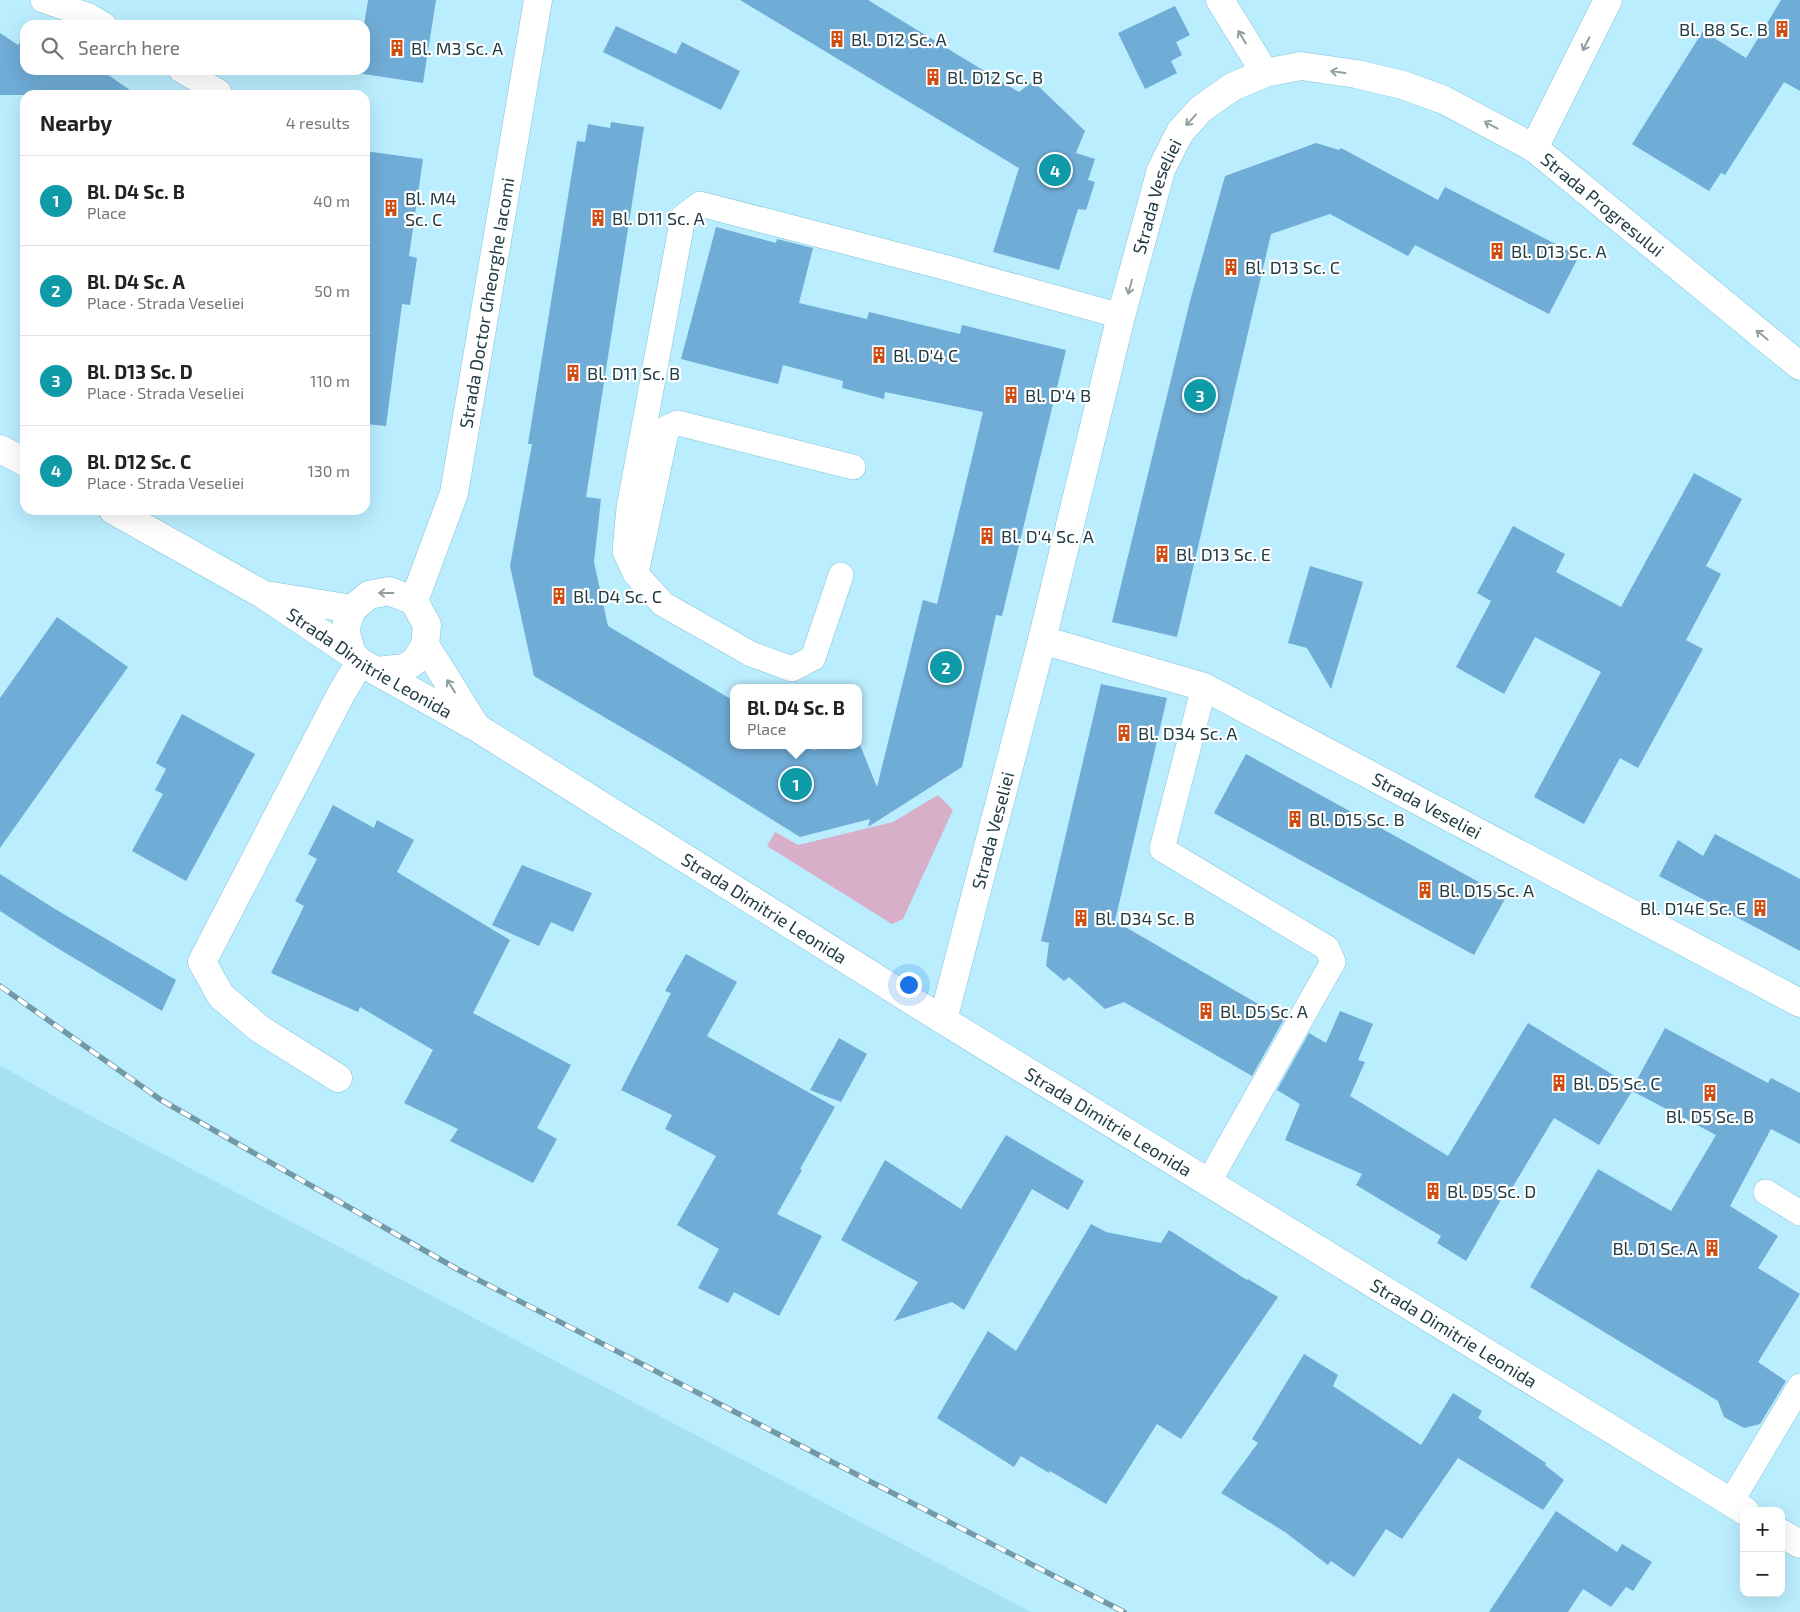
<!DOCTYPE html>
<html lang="en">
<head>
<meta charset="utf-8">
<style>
	body { margin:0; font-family:"Exo 2",sans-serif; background:#f6f6f6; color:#222 }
	.controls { position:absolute; right:15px; bottom:15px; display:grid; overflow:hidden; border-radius:10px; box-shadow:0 5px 20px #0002 }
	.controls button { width:45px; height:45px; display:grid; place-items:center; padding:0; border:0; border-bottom:1px solid #e0e0e0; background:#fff; color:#222; font:25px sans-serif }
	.you { position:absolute; left:908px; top:984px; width:18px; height:18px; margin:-12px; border:4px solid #fff; border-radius:50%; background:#1a73e8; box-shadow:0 0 0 8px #1a73e833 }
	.badge { display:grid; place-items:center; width:32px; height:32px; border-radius:50%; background:#d14c10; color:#fff; font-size:16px; font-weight:700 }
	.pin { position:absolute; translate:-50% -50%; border:2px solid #fff; box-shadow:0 1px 5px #0006 }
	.popup { position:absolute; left:730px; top:684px; width:132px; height:65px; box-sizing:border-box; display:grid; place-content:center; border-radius:10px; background:#fff; filter:drop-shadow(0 1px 4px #0005); font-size:16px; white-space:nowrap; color:#767676 }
	.popup b { font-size:19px; color:#222 }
	.popup::after { content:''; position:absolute; left:50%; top:100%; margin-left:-10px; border:10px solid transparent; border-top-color:#fff }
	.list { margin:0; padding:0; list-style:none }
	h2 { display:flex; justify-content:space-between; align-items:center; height:65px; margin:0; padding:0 20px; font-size:21px }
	h2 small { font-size:16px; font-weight:400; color:#767676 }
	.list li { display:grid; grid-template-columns:32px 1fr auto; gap:15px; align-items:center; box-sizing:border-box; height:90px; padding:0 20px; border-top:1px solid #e0e0e0 }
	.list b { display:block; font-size:19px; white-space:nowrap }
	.list p { margin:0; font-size:16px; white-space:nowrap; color:#767676 }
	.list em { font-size:16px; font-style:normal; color:#767676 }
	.icon { flex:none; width:28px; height:28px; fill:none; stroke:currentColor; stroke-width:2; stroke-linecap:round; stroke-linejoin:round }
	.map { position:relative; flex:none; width:1800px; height:1612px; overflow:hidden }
	.search { position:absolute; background:#fff; box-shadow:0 5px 20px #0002; left:20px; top:20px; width:350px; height:55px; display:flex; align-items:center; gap:12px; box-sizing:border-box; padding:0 18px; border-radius:15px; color:#767676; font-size:19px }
	.panel { position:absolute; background:#fff; box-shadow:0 5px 20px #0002; left:20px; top:90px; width:350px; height:425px; border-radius:15px }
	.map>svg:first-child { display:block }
	.built { fill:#a6e0f3 }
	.green { fill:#d8afc9 }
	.building { fill:#6facd6 }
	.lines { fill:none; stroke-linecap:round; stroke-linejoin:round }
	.service-casing { stroke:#82c3d7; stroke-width:26 }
	.minor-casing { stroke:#82c3d7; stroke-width:29 }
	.tertiary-casing { stroke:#82c3d7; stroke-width:29 }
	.secondary-casing { stroke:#82c3d7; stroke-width:29 }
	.service { stroke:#fff; stroke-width:25 }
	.minor { stroke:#fff; stroke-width:28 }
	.tertiary { stroke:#fff; stroke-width:28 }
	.secondary { stroke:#fff; stroke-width:28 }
	.rail-casing { stroke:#729aa6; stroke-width:5.5 }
	.rail { stroke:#fff; stroke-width:4; stroke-dasharray:11; stroke-linecap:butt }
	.oneway { stroke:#909ea2 }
	.labels { text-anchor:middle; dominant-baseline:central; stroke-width:4.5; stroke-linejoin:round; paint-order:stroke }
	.poi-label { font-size:18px; fill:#223d45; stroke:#fff; text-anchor:start }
	.street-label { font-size:18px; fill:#223d45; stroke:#fff }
</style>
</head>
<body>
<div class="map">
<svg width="1800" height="1612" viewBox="0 0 1800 1612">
	<rect width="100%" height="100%" fill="#baedfe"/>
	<polygon class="built" points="0,1065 59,1099 1031,1612 0,1612"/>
	<polygon class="green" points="938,795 953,810 903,919 892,924 767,846 775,832 798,845 893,822"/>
	<g class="building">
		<polygon points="368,0 436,0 423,83 357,73 358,70 365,70 364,25"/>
		<polygon points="740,0 868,0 1019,92 1033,81 1085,131 1076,153 1095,159 1088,180 1095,182 1086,210 1078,209 1059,270 993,252 1019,168"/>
		<polygon points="1781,0 1800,0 1800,91 1784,82 1725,175 1721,173 1709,191 1632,144 1703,31 1746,58"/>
		<polygon points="1175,6 1190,35 1176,42 1182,55 1171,61 1177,73 1145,89 1118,33"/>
		<polygon points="616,26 676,54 682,42 740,71 721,110 603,52"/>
		<polygon points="0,33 18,45 25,36 25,70 101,70 137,95 0,95"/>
		<polygon points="611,122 644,127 586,497 601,499 594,562 608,626 734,701 734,745 807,745 814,750 831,745 860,745 877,787 923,600 937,604 983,412 885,392 884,399 842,388 843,381 783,365 778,384 681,359 716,227 776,243 777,239 813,248 799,303 867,319 869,312 960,334 962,325 1066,350 1002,616 996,615 962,767 868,827 870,819 800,837 669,755 534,676 510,566 532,444 528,444 577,141 585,142 588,124 610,128"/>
		<polygon points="1316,143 1339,150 1341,148 1438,200 1445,187 1579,256 1549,314 1415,245 1408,256 1330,214 1271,234 1177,637 1112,622 1190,301 1225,176"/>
		<polygon points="365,151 423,159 409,256 417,258 410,305 402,304 386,426 365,424"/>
		<polygon points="1694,473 1742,499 1706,566 1721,574 1686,640 1703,649 1638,768 1620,758 1584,824 1534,797 1601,672 1535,637 1504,694 1456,667 1491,601 1477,593 1513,526 1565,554 1556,572 1621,607"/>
		<polygon points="1310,566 1363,582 1331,689 1307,648 1288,643"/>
		<polygon points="57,617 128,667 0,848 0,698"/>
		<polygon points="1101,684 1167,698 1115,921 1284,1019 1252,1076 1124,1002 1105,1009 1069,977 1064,981 1046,966 1049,943 1041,941"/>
		<polygon points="182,714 255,754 186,881 132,851 163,794 155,790 166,769 156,763"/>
		<polygon points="1246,754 1506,897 1474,955 1214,813"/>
		<polygon points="333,805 374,828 377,820 414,840 397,872 510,940 473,1013 571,1065 537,1128 557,1139 533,1183 450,1141 458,1129 404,1103 433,1050 360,1007 358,1012 271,973 304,906 295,901 317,859 308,854"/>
		<polygon points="1715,834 1800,879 1800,951 1659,876 1678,840 1703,856"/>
		<polygon points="522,865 592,893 573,932 551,922 539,946 492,925"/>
		<polygon points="0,874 55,909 176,980 162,1011 49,943 0,911"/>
		<polygon points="686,954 737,982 707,1036 835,1107 800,1169 802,1170 777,1214 822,1236 779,1316 734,1292 728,1303 698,1288 719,1249 677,1225 716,1156 665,1129 672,1115 621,1090 671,993 665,991"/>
		<polygon points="1340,1011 1373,1024 1358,1060 1365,1062 1350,1096 1448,1156 1528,1023 1633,1087 1665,1028 1768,1083 1771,1078 1800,1093 1800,1144 1771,1129 1730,1206 1778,1236 1758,1268 1800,1294 1758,1362 1786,1381 1760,1424 1744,1428 1724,1417 1718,1401 1530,1287 1598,1169 1671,1211 1716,1135 1632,1091 1599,1145 1554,1118 1509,1193 1506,1191 1466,1261 1437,1243 1441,1236 1356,1185 1362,1174 1285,1140 1300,1104 1277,1090 1309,1033 1326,1043"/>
		<polygon points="839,1038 867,1054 841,1102 810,1090"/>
		<polygon points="1006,1135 1084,1181 1068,1210 1032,1189 964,1310 952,1302 894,1321 918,1282 841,1240 885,1160 961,1209"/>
		<polygon points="1091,1224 1106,1232 1161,1243 1169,1230 1247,1280 1248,1279 1278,1297 1181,1439 1157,1424 1106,1504 1050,1471 1049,1473 1021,1456 1014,1467 937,1418 988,1331 1016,1351"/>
		<polygon points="1304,1354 1338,1375 1333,1386 1421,1445 1453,1393 1482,1411 1478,1418 1546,1463 1545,1465 1564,1480 1543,1510 1458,1458 1402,1539 1386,1529 1354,1577 1331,1561 1328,1565 1285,1532 1221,1493 1258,1443 1252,1439"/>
		<polygon points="1556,1511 1617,1552 1622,1544 1652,1562 1633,1591 1626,1587 1611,1607 1583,1589 1568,1612 1489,1612"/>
	</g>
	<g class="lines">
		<g class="service-casing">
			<g id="service">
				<polyline points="43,0 89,16 104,25"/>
				<polyline points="181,70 219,92"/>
				<polyline points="638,564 667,428 678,423 853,467"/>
				<polyline points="841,575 813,658 792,669 751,654 663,604 635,573 625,551 629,508 683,217 700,204 936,265 1121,316"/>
				<polyline points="1204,687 1162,849 1327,948 1333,962 1208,1183"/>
				<polyline points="1766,1192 1800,1213"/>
				<polyline points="1731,1502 1800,1386"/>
			</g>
		</g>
		<g class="minor-casing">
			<g id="minor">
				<polyline points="1220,0 1265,73"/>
				<polyline points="1534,148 1608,0"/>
				<path id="s1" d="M 1042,640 L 1204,687 L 1800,1003"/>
				<polyline points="338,1078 260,1029 221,996 202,962 341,694 360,662"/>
			</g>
		</g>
		<g class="tertiary-casing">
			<g id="tertiary">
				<path id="s2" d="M 414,601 L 454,493 L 538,0"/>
				<path id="s3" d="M 943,1020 L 1042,640 L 1121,316 L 1161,170 L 1180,132 L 1201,109 L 1232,87 L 1265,73 L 1301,66 L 1356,74 L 1403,85 L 1444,100 L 1534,148 L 1800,366"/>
			</g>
		</g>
		<g class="secondary-casing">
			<g id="secondary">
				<polyline points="0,449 25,462"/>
				<path id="s4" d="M 113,510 L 264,595 L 352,654 L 360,662 L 476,727 L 943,1020 L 1745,1511"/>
				<polyline points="272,596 352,609"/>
				<polyline points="425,645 475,725"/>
				<polyline points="352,654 345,630 352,609 369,595 389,591 414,601 427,625 425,645 416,660 405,668 377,671"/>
				<polyline points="1781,1533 1800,1544"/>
			</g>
		</g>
		<use href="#service" class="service"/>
		<use href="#minor" class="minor"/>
		<use href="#tertiary" class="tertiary"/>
		<use href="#secondary" class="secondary"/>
		<g class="rail-casing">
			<polyline id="rail" points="0,986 161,1100 457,1269 1124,1612"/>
		</g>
		<use href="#rail" class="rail"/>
	</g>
	<defs><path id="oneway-shaft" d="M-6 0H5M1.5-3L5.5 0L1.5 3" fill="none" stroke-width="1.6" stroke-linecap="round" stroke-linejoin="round" transform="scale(1.25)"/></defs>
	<g class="oneway">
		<use href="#oneway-shaft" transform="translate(1242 37) rotate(-121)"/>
		<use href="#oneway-shaft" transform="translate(1586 44) rotate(117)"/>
		<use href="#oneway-shaft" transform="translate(1338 72) rotate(-172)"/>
		<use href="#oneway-shaft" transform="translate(1191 120) rotate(132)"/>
		<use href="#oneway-shaft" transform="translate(1491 125) rotate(-152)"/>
		<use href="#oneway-shaft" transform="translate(1130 287) rotate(105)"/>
		<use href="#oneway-shaft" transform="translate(1762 335) rotate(-141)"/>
		<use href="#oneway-shaft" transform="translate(386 593) rotate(-180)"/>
		<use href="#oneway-shaft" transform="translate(451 686) rotate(-122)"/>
	</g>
	<defs>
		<g id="building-bare" transform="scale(1.35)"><path d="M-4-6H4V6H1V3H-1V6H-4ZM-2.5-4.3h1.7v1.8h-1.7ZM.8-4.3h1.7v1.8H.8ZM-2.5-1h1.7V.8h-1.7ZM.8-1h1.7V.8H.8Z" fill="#d14c10" stroke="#fff" stroke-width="2.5" paint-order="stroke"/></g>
	</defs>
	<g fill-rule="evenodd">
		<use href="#building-bare" x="1782" y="29"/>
		<use href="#building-bare" x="837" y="39"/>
		<use href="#building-bare" x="397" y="48"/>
		<use href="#building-bare" x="933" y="77"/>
		<use href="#building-bare" x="391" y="208"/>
		<use href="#building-bare" x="598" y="218"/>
		<use href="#building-bare" x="1497" y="251"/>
		<use href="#building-bare" x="1231" y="267"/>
		<use href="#building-bare" x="879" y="355"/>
		<use href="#building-bare" x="573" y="373"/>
		<use href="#building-bare" x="1011" y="395"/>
		<use href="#building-bare" x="987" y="536"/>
		<use href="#building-bare" x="1162" y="554"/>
		<use href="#building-bare" x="559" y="596"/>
		<use href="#building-bare" x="1124" y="733"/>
		<use href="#building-bare" x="1295" y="819"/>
		<use href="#building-bare" x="1425" y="890"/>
		<use href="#building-bare" x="1760" y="908"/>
		<use href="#building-bare" x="1081" y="918"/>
		<use href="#building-bare" x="1206" y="1011"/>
		<use href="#building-bare" x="1559" y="1083"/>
		<use href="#building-bare" x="1710" y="1093"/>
		<use href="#building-bare" x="1433" y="1191"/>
		<use href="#building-bare" x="1712" y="1248"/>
	</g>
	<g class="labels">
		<g class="poi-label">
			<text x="1768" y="29" text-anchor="end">Bl. B8 Sc. B</text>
			<text x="851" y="39">Bl. D12 Sc. A</text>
			<text x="411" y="48">Bl. M3 Sc. A</text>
			<text x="947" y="77">Bl. D12 Sc. B</text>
			<text x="405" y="198">Bl. M4<tspan x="405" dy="21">Sc. C</tspan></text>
			<text x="612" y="218">Bl. D11 Sc. A</text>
			<text x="1511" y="251">Bl. D13 Sc. A</text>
			<text x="1245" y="267">Bl. D13 Sc. C</text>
			<text x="893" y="355">Bl. D'4 C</text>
			<text x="587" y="373">Bl. D11 Sc. B</text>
			<text x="1025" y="395">Bl. D'4 B</text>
			<text x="1001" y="536">Bl. D'4 Sc. A</text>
			<text x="1176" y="554">Bl. D13 Sc. E</text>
			<text x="573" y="596">Bl. D4 Sc. C</text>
			<text x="1138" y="733">Bl. D34 Sc. A</text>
			<text x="1309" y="819">Bl. D15 Sc. B</text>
			<text x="1439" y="890">Bl. D15 Sc. A</text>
			<text x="1746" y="908" text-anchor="end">Bl. D14E Sc. E</text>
			<text x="1095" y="918">Bl. D34 Sc. B</text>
			<text x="1220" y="1011">Bl. D5 Sc. A</text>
			<text x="1573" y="1083">Bl. D5 Sc. C</text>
			<text x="1710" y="1116" text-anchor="middle">Bl. D5 Sc. B</text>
			<text x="1447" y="1191">Bl. D5 Sc. D</text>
			<text x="1698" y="1248" text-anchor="end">Bl. D1 Sc. A</text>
		</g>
		<g class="street-label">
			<text stroke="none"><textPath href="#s3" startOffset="851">Strada Veseliei</textPath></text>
			<text stroke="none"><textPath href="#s3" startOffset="1400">Strada Progresului</textPath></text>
			<text stroke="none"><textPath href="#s2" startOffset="308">Strada Doctor Gheorghe Iacomi</textPath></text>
			<text stroke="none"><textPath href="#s4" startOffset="299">Strada Dimitrie Leonida</textPath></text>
			<text stroke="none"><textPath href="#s1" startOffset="421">Strada Veseliei</textPath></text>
			<text stroke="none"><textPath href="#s3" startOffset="196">Strada Veseliei</textPath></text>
			<text stroke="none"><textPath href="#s4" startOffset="764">Strada Dimitrie Leonida</textPath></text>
			<text stroke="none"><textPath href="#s4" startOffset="1169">Strada Dimitrie Leonida</textPath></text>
			<text stroke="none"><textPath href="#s4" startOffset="1574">Strada Dimitrie Leonida</textPath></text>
		</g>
	</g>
</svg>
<div class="controls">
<button>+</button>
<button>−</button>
</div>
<div class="you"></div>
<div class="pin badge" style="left:796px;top:784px;background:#0f9aa8">1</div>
<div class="popup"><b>Bl. D4 Sc. B</b>Place</div>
<div class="pin badge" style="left:946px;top:667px;background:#0f9aa8">2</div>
<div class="pin badge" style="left:1200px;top:395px;background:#0f9aa8">3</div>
<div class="pin badge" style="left:1055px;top:170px;background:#0f9aa8">4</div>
<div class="search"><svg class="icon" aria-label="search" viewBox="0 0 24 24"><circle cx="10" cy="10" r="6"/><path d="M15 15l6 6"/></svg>Search here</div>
<section class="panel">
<h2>Nearby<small>4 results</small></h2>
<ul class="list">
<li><span class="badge" style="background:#0f9aa8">1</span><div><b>Bl. D4 Sc. B</b><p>Place</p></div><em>40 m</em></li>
<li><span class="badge" style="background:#0f9aa8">2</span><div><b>Bl. D4 Sc. A</b><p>Place · Strada Veseliei</p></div><em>50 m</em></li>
<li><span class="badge" style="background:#0f9aa8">3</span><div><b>Bl. D13 Sc. D</b><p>Place · Strada Veseliei</p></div><em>110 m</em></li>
<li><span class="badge" style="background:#0f9aa8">4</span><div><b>Bl. D12 Sc. C</b><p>Place · Strada Veseliei</p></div><em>130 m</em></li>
</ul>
</section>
</div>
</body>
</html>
